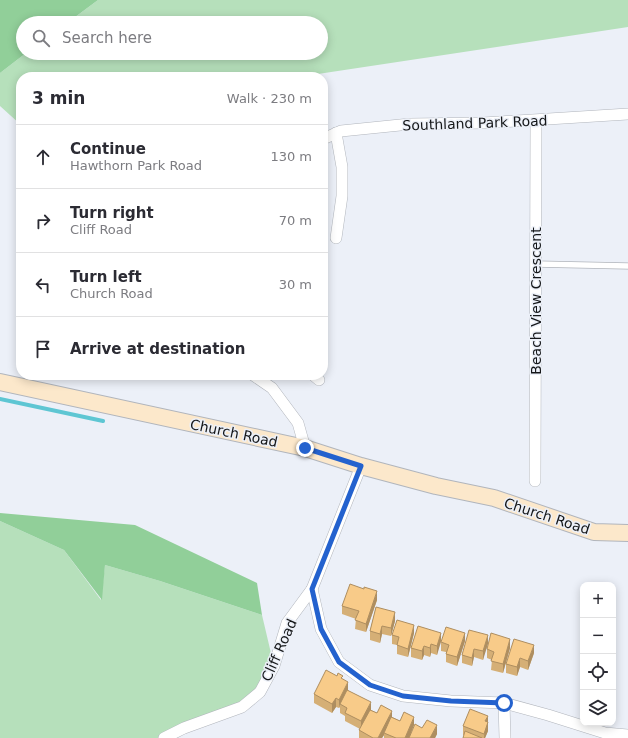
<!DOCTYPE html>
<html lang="en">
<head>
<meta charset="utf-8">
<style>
	body { margin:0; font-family:"DejaVu Sans",sans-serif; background:#f2f2f3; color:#2b2b33 }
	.controls { position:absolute; right:12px; bottom:12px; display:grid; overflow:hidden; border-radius:8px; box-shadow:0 2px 10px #0003 }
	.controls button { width:36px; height:36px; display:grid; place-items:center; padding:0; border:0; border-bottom:1px solid #e1e1e2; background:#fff; color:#2b2b33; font:20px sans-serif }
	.stop { position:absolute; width:12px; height:12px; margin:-9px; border:3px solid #2462ce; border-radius:50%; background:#fff }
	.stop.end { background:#2462ce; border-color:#fff; box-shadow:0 1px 4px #0008 }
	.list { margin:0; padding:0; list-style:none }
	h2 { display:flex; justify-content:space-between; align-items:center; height:52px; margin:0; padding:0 16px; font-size:17px }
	h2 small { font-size:13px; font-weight:400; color:#7c7c81 }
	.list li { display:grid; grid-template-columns:26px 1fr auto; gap:12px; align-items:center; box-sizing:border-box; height:64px; padding:0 16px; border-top:1px solid #e1e1e2 }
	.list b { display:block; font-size:15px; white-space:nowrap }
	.list p { margin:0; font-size:13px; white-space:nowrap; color:#7c7c81 }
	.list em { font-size:13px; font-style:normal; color:#7c7c81 }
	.icon { flex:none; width:22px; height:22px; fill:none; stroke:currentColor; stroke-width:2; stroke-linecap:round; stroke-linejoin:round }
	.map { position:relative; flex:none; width:628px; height:738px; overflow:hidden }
	.search { position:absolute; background:#fff; box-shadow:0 2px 10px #0003; left:16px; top:16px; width:312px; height:44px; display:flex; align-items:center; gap:10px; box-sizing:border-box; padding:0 14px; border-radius:22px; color:#7c7c81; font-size:15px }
	.panel { position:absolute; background:#fff; box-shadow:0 2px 10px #0003; left:16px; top:72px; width:312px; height:308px; border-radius:16px }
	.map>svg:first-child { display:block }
	.green { fill:#b6e0bb }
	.forest { fill:#91cf99 }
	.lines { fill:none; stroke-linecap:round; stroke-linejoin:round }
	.stream { stroke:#5ec6d3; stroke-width:4 }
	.lane-casing { stroke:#b1b5bc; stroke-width:7 }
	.street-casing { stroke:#b1b5bc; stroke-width:12 }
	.secondary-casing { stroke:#b1b5bc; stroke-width:18 }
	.lane { stroke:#fff; stroke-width:5.5 }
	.street { stroke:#fff; stroke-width:11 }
	.secondary { stroke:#fce8cb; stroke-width:16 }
	.wall { fill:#d5af76 }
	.shaded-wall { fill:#ae8e60 }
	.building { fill:#f8cb89; stroke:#ae8e60 }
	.route { stroke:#2462ce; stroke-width:5 }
	.labels { text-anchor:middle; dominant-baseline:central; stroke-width:3; stroke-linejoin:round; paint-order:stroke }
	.street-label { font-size:14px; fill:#151719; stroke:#ecf0f8 }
</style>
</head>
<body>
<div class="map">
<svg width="628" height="738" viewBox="0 0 628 738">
	<rect width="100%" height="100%" fill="#ecf0f8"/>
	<g class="green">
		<polygon points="98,0 628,0 628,27 298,77 21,77 21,125 0,106 0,73 26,53 321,53 321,23 67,23"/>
		<polygon points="0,521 64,550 101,600 105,565 160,581 262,615 274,666 242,707 164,738 0,738"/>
	</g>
	<g class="forest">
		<polygon points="0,0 98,0 67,23 23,23 23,53 26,53 0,73"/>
		<polygon points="0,513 135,525 257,583 262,615 160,581 105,565 102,600 64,550 0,521"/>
	</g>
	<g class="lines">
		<polyline class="stream" points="0,399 103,421"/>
		<g class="lane-casing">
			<polyline id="lane" points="536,264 628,266"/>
		</g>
		<g class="street-casing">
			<g id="street">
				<polyline points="323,139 341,131 410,124 483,123 628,114"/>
				<polyline points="336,238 342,196 342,167 336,133"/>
				<polyline points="253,375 272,388 298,423 305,448"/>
				<polyline points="313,375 319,380"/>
				<polyline points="535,481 536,121"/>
				<polyline points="312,589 321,629 339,662 370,685 403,696 451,701 504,703 548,715 605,733 628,735"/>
				<polyline points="504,703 505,738"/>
				<polyline points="164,738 184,728 242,707 260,692 274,666 287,623 312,589 361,466"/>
			</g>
		</g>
		<g class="secondary-casing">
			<polyline id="secondary" points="0,382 305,448 361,466 436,486 494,498 594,532 628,533"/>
		</g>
		<use href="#lane" class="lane"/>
		<use href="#street" class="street"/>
		<use href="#secondary" class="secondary"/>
	</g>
	<g class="wall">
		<polygon points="364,589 377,600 366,632 355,629 356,619 342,614 342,606"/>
		<polygon points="376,607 395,621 391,636 382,634 380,643 370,640 370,631"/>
		<polygon points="414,633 408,657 397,654 397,645 392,644 392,635"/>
		<polygon points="441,633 437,655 431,653 430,657 424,655 422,660 411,657 411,648"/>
		<polygon points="488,635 483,660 474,657 472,666 462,663 462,655"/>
		<polygon points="465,641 457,666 446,662 446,652 441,651 441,642"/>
		<polygon points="510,648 503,673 491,670 492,660 487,658 487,649"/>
		<polygon points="534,653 528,670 520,667 517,676 506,673 506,664"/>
		<polygon points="343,679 348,690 371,710 377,713 392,717 400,721 414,725 411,733 422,728 437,734 435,738 384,738 384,735 382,738 359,738 359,730 360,729 345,721 345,716 340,713 340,707 339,708 336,707 332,713 314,703 314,694"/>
		<polygon points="488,722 488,731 485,738 463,738 464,735 463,735 463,726"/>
	</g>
	<g class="shaded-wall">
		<polygon points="377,591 377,600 366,632 366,624"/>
		<polygon points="395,612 395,621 391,636 391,628"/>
		<polygon points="414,625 414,633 408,657 408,649"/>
		<polygon points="382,626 382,634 380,643 380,634"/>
		<polygon points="441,633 441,642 437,655 437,646"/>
		<polygon points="465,633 465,641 457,666 457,657"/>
		<polygon points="488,635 488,644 483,660 483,651"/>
		<polygon points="510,639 510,648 503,673 503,664"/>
		<polygon points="431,644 431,653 430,657 430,648"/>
		<polygon points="534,645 534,653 528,670 528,661"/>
		<polygon points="424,646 424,655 422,660 422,651"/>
		<polygon points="474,649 474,657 472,666 472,658"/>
		<polygon points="520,658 520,667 517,676 517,667"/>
		<polygon points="348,682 348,690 340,704 339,708 339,700"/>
		<polygon points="336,698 336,707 332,713 332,704"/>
		<polygon points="371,702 371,711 361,729 361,721"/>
		<polygon points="392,711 392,719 384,733 384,735 382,738 378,738"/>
		<polygon points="488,716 488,731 485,738 484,738 485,721"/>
		<polygon points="414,717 414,725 409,738 405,738"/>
		<polygon points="437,725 437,734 435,738 430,738"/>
	</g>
	<g class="building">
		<polygon points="350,584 364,589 364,587 377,591 366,624 355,620 359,611 342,606"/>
		<polygon points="376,607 395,612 391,628 382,626 380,634 370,631"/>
		<polygon points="397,620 414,625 408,649 397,645 399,637 392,635"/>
		<polygon points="418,626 441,633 437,646 431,644 430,648 424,646 422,651 411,648"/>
		<polygon points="446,627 465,633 457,657 446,654 449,645 441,642"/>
		<polygon points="469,630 488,635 483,651 474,649 472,658 462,655"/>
		<polygon points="491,633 510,639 503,664 491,661 494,652 487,649"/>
		<polygon points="514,639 534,645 528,661 520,658 517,667 506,664"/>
		<polygon points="326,670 337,676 338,673 343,676 341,678 348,682 339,700 336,698 332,704 314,694"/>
		<polygon points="347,690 371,702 361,721 345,713 347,708 340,704"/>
		<polygon points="381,705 392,711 378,738 373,738 359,730 370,710 377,713"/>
		<polygon points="470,709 488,716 485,721 488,722 484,734 463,726"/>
		<polygon points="404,712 414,717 405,738 396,738 384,733 391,717 400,721"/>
		<polygon points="427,720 437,725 430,738 409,738 415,724 422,728"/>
		<polygon points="465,731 482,738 463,738"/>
	</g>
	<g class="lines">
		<polyline class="route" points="305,448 361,466 312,589 321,629 339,662 370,685 403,696 451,701 504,703"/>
	</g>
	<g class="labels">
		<g class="street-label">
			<text transform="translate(475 123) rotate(-2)">Southland Park Road</text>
			<text transform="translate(536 301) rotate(-90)">Beach View Crescent</text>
			<text transform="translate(234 433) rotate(12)">Church Road</text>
			<text transform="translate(547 516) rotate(18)">Church Road</text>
			<text transform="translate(279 650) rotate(-66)">Cliff Road</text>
		</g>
	</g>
</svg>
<div class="controls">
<button>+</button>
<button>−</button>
<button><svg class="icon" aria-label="locate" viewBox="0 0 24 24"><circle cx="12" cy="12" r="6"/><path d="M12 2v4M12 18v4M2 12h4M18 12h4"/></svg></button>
<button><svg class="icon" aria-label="layers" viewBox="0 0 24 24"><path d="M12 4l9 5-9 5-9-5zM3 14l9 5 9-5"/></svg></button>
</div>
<div class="stop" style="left:504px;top:703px"></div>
<div class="stop end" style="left:305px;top:448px"></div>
<div class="search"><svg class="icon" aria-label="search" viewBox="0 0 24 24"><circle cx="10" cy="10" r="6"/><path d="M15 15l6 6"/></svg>Search here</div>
<section class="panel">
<h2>3 min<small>Walk · 230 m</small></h2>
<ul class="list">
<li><svg class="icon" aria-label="ahead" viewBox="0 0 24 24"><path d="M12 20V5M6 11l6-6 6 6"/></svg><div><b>Continue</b><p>Hawthorn Park Road</p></div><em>130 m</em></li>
<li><svg class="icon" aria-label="right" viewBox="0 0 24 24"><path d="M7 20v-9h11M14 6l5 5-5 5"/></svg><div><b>Turn right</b><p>Cliff Road</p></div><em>70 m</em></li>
<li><svg class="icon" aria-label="left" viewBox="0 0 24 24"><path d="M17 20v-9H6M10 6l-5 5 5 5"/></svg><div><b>Turn left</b><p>Church Road</p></div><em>30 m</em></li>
<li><svg class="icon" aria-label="arrive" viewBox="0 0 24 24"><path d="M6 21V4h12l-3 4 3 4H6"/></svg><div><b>Arrive at destination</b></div></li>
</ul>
</section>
</div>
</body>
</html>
